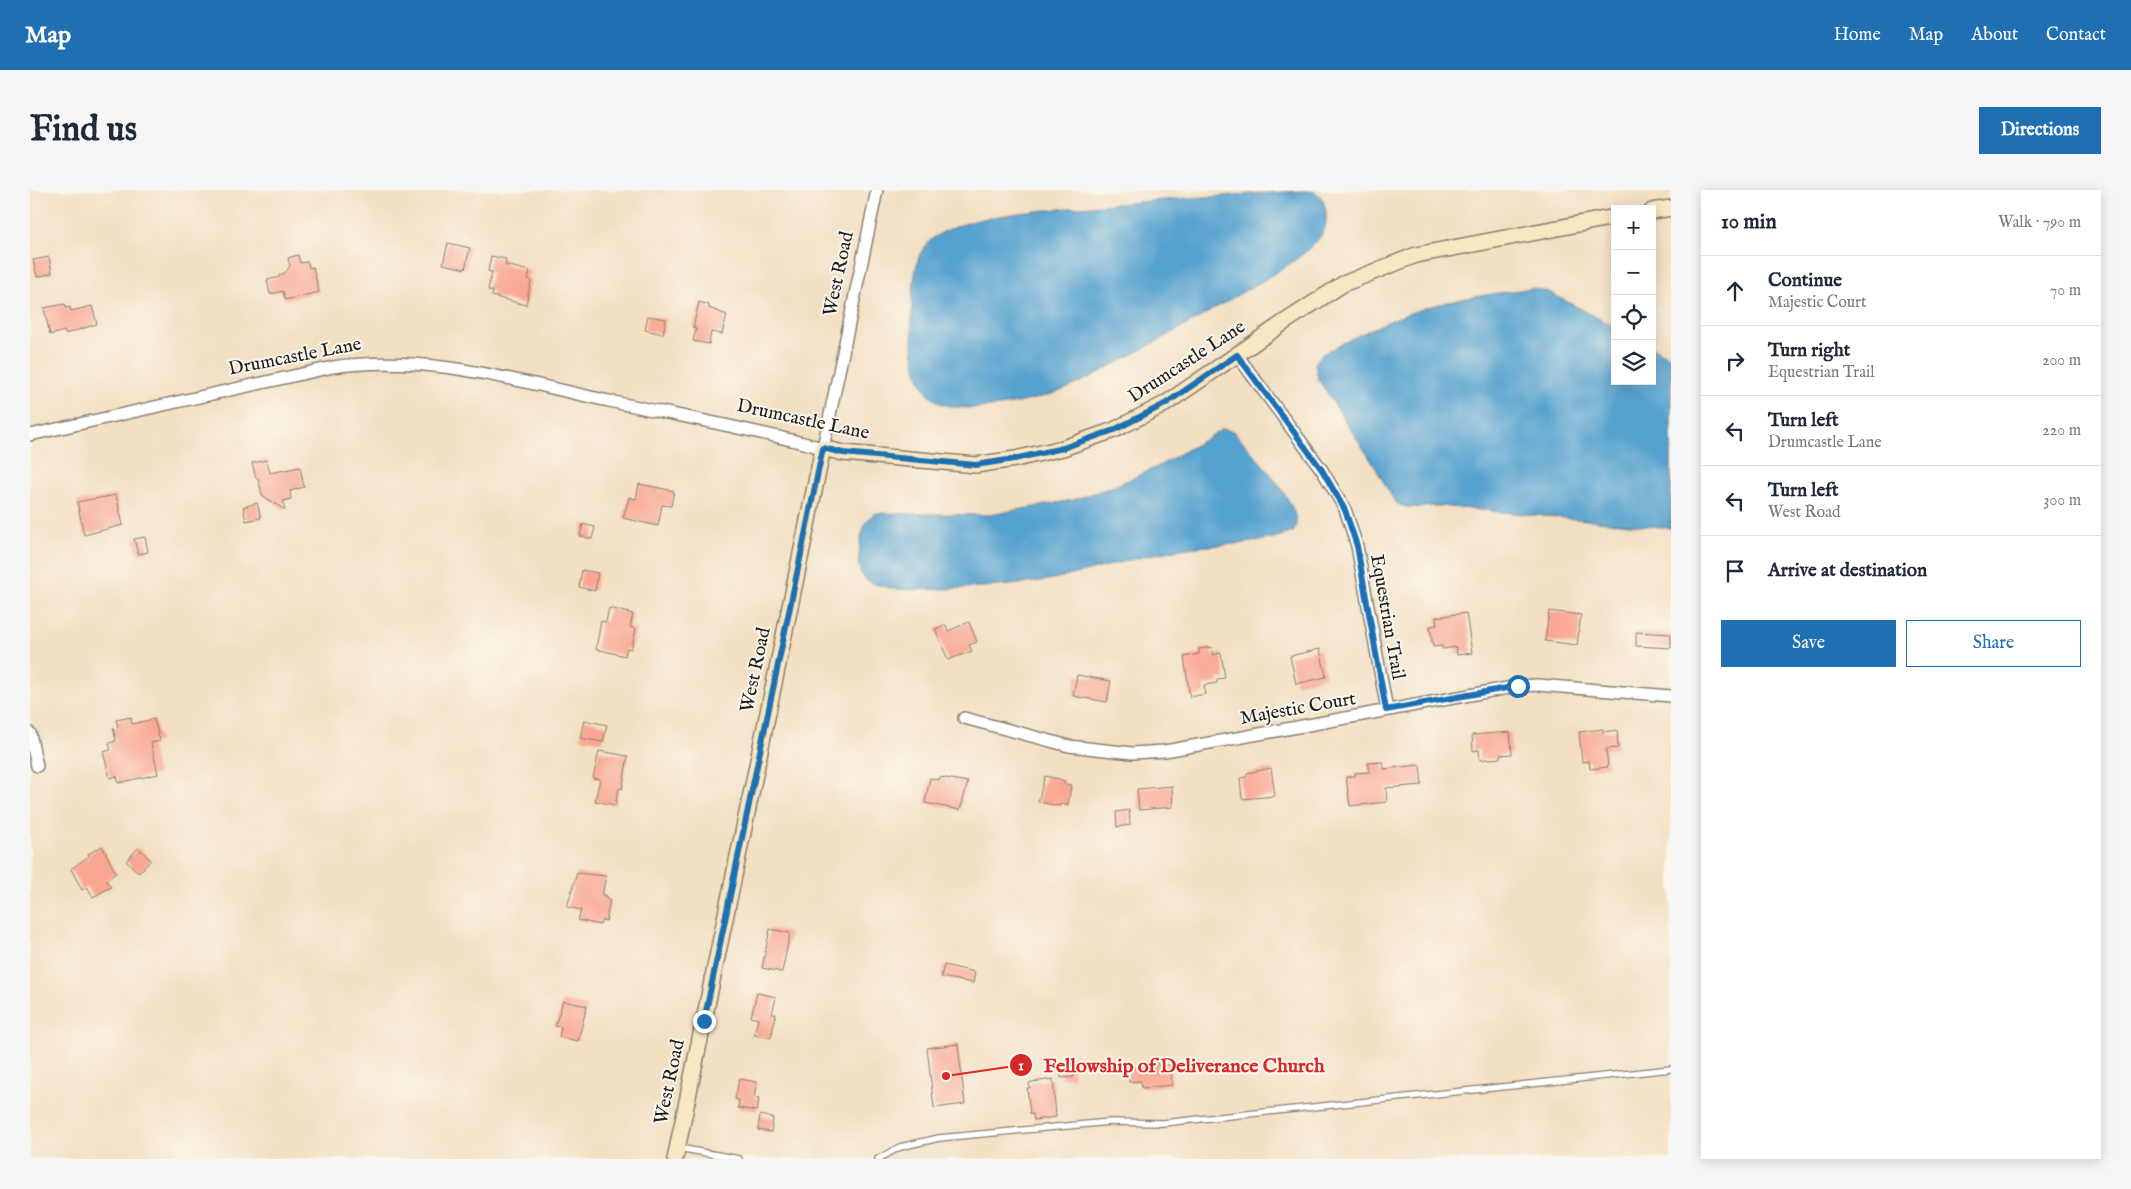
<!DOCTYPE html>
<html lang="en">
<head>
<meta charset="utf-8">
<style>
	body { margin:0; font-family:"IM FELL English",serif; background:#f6f6f7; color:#1f2937 }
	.controls { position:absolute; right:15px; top:15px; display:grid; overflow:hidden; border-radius:0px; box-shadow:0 2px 12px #0003 }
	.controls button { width:45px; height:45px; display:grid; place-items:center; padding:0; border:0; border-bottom:1px solid #e0e1e3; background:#fff; color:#1f2937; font:25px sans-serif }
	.stop { position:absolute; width:15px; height:15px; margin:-11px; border:4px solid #1f6fb2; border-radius:50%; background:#fff }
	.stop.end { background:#1f6fb2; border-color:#fff; box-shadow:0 1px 5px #0008 }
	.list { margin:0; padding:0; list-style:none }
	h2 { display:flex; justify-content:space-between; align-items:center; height:65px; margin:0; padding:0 20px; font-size:21px }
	h2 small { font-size:16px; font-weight:400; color:#747a83 }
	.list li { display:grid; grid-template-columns:32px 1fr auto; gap:15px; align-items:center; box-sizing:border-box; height:70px; padding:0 20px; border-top:1px solid #e0e1e3 }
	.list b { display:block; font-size:19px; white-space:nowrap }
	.list p { margin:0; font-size:16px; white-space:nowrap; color:#747a83 }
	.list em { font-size:16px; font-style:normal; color:#747a83 }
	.actions { display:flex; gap:10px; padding:15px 20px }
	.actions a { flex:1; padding:11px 0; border:1px solid #1f6fb2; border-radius:0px; text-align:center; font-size:18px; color:#1f6fb2 }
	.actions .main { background:#1f6fb2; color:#fff }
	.icon { flex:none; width:28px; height:28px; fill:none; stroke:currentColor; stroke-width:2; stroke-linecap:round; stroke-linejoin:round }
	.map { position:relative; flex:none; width:1641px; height:969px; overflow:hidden; border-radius:0px }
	header { display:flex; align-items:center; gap:30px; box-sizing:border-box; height:70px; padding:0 25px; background:#1f6fb2; color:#fff }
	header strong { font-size:24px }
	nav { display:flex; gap:28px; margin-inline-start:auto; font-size:18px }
	.intro { display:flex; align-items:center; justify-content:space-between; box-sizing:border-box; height:120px; padding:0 30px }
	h1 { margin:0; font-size:35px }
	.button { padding:12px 22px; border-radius:0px; background:#1f6fb2; color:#fff; font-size:18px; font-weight:700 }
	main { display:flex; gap:30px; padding:0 30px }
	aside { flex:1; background:#fff; border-radius:0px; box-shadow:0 2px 12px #0003 }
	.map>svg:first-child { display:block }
	.water { fill:#56a2cf; stroke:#395f76 }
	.building { fill:#f9a793 }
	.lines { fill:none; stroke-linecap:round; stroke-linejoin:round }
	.lane-casing { stroke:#887e6f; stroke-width:8 }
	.street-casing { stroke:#887e6f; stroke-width:14 }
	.secondary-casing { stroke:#887e6f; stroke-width:18 }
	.lane { stroke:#fff; stroke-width:5.5 }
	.street { stroke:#fff; stroke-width:11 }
	.secondary { stroke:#f9e7c3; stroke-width:15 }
	.route { stroke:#1f6fb2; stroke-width:6 }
	.labels { text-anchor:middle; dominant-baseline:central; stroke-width:4; stroke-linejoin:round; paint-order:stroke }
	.street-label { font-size:19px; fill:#1c1c1c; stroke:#fbf7ec }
	.leader { fill:none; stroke:#d62828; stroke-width:2 }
	.callout-dot { fill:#d62828; stroke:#fbf7ec; stroke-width:2 }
	.mark-label { font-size:15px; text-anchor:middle; font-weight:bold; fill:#fff }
	.callout-label { font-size:20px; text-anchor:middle; font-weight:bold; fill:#d62828; stroke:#fbf7ec; stroke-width:4; stroke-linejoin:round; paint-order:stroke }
</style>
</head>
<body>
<header>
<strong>Map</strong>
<nav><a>Home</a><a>Map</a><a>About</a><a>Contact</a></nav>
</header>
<div class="intro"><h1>Find us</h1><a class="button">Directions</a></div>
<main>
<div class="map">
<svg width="1641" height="969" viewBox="0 0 1641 969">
	<rect width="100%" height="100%" fill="#fbf7ec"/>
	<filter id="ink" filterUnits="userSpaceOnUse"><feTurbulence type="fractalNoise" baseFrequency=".02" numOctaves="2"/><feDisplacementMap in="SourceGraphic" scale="10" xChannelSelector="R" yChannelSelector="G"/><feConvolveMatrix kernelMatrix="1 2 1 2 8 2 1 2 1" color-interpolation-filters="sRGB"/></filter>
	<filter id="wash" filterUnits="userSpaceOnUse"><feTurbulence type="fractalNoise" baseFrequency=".0096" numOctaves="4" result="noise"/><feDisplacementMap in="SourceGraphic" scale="20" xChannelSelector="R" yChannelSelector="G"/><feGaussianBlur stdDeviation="1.12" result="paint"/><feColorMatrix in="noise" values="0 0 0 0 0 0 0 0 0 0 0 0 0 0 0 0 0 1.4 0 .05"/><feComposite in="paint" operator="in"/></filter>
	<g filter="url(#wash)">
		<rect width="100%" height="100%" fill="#f3dfc2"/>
		<g class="water">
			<path d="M 1274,1 C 1277,1 1281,1 1284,2 C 1298,8 1299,32 1292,44 C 1277,69 1220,97 1194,113 C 1158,135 1122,154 1085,174 C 1069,182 1054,191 1038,198 C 1008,211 941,226 910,213 C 902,209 894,198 890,190 C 879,163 880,98 888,70 C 890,62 896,54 902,49 C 933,25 1010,21 1049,17 C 1124,10 1199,5 1274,1 Z"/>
			<path d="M 1502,98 L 1519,102 L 1585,137 L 1585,191 L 1622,191 L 1622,157 L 1641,168 L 1641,338 L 1409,316 C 1394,316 1377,321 1365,312 L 1344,275 L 1288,189 L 1285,174 L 1291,165 C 1322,148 1355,131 1389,120 C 1425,108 1464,104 1502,98 Z"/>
			<path d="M 1193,239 L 1203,241 C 1217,258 1278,318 1264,341 C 1228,357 1183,353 1145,360 C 1104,367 1064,381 1023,389 C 986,396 950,397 913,399 C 889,400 860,402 838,391 C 826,384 829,368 830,356 C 831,345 835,329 845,323 L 959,325 L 1043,310 L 1087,295 L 1127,277 Z"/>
		</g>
		<g id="blocks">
			<g class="building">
				<polygon points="418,53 440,58 435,79 413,74"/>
				<polygon points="268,65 270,73 278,72 279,78 283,77 289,102 255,110 253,101 240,104 237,90 250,87 249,85 255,83 260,76 258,68"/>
				<polygon points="461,66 476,69 475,75 500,81 498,89 501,90 496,115 462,106 463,101 458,100 462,82 458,81"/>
				<polygon points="19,67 22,83 7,87 3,70"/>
				<polygon points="669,112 679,115 679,118 697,125 692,144 681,142 679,154 663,151 666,139 663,138"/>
				<polygon points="35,114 36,118 40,117 41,121 62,116 67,134 35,144 34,141 20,145 14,118"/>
				<polygon points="618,126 636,129 633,144 615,140"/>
				<polygon points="237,270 240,283 270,277 274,297 260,301 261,309 253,311 255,320 232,305 228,288 226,288 222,273"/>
				<polygon points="609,294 644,301 641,316 632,315 628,336 593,328 599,307 606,309"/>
				<polygon points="86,305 93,335 54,345 47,312"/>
				<polygon points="227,313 231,328 216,331 213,317"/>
				<polygon points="553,334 565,337 562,349 550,346"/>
				<polygon points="115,347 118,362 108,364 104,349"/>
				<polygon points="552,380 568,383 565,401 549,397"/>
				<polygon points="579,418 603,424 600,437 606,439 601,459 597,458 595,466 566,459 571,431 576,432"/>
				<polygon points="1519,421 1551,425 1547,455 1515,451"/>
				<polygon points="1436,423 1442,463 1427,465 1426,457 1413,459 1412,456 1403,457 1400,436 1407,435 1406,427"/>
				<polygon points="939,432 947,452 939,455 942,461 918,470 905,439 916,435 918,441"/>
				<polygon points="1606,442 1641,444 1641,458 1606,456"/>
				<polygon points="1182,457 1183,465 1191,463 1195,488 1187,489 1187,493 1174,495 1175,504 1160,507 1154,467 1169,464 1169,459"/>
				<polygon points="1290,459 1296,487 1266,494 1260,466"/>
				<polygon points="1047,485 1081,491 1077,512 1043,506"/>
				<polygon points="101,527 102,534 124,529 130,551 121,553 128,584 88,593 87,586 80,588 73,562 81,560 79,553 86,551 83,538 88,537 86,530"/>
				<polygon points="554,530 577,535 573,552 550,548"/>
				<polygon points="1573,539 1573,542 1587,540 1588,558 1576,559 1578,577 1560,579 1559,571 1552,572 1549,542"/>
				<polygon points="1480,542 1482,564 1470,565 1470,568 1450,570 1449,560 1443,561 1442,545"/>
				<polygon points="569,561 598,566 592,599 589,598 585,615 565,611 570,589 563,588"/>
				<polygon points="1353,572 1354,579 1390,575 1392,595 1356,598 1357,612 1320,616 1316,587 1325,586 1325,583 1339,582 1338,573"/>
				<polygon points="1241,578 1245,606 1212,609 1210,588 1217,587 1217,583"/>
				<polygon points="1015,586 1029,589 1034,591 1034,594 1041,595 1038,615 1030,614 1030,616 1008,612"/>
				<polygon points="910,587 938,592 930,620 895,613 900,588 909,590"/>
				<polygon points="1142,596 1143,617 1109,620 1107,599"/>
				<polygon points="1099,620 1100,635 1087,637 1086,622"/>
				<polygon points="72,656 86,683 76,690 81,697 63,707 57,697 52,700 41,679 59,666 58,664"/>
				<polygon points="108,658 121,670 109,683 96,671"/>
				<polygon points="547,683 576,686 572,705 576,706 576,709 580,710 576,731 572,730 570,735 548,730 551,720 537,717"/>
				<polygon points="740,739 760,743 752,782 732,778"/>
				<polygon points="914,775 945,782 943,793 911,787"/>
				<polygon points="727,803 746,807 742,824 746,824 741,848 724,845 728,829 721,827"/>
				<polygon points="533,811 557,816 548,851 529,847 531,837 525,836"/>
				<polygon points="928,854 935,914 904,918 897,858"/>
				<polygon points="1127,872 1128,876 1140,875 1142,895 1112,898 1111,891 1099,892 1097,879 1116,877 1116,873"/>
				<polygon points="1042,876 1044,887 1031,888 1030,877"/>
				<polygon points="709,889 727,892 724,907 729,908 727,921 708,918 709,910 705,909"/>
				<polygon points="1023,889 1026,927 1004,930 1003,924 1000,924 997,898 1000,898 999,893 1002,892"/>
				<polygon points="730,925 743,928 741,942 728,940"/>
			</g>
		</g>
	</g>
	<g filter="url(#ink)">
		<use href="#blocks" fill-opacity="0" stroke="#887e6f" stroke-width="1"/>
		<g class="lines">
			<g class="lane-casing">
				<g id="lane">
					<polyline points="649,958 709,969"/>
					<polyline points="848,969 870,957 909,948 1080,932 1133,933 1641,879"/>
				</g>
			</g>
			<g class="street-casing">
				<g id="street">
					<polyline points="1207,165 1292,280 1315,319 1327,356 1357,520"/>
					<path d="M 0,245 L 303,177 C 398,163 486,191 579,211 C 650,226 722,239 793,258 L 847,0"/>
					<polyline points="934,528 1039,556 1102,563 1135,561 1251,540 1488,496 1508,495 1641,506"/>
					<polyline points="0,543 7,576"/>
				</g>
			</g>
			<g class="secondary-casing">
				<g id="secondary">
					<polyline points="1622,21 1641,18"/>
					<polyline points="645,969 793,258 813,263 946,275 985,269 1033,258 1084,240 1135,214 1256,131 1313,94 1386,65 1585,27"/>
				</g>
			</g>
			<use href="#lane" class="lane"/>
			<use href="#street" class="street"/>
			<use href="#secondary" class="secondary"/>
		</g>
	</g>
	<g class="lines" filter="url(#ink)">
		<polyline class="route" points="674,831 793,258 813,263 946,275 984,269 1033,258 1084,240 1135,214 1207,165 1292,280 1315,320 1327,356 1356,520 1488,496"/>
	</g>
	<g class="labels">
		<g class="street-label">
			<text transform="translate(809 84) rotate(-78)">West Road</text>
			<text transform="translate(265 167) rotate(-11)">Drumcastle Lane</text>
			<text transform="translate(1157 172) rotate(-33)">Drumcastle Lane</text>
			<text transform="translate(773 230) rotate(12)">Drumcastle Lane</text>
			<text transform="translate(1357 427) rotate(80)">Equestrian Trail</text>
			<text transform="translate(726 480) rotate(-78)">West Road</text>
			<text transform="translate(1268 519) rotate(-10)">Majestic Court</text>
			<text transform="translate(640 892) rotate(-78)">West Road</text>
		</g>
	</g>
	<path class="leader" d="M916 886L991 875"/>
	<g class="callout-dot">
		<circle cx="916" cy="886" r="5"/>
		<circle cx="991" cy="875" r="12"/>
	</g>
	<g class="mark-label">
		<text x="991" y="880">1</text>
	</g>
	<g class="callout-label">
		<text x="1154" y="882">Fellowship of Deliverance Church</text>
	</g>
</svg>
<div class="controls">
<button>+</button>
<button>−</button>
<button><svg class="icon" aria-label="locate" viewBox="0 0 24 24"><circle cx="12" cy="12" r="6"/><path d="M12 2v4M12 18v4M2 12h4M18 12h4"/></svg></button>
<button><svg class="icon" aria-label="layers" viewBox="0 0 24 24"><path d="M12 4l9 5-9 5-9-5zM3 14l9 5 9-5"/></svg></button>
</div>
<div class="stop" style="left:1488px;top:496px"></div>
<div class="stop end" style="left:674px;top:831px"></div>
</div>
<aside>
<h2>10 min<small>Walk · 790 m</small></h2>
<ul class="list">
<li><svg class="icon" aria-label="ahead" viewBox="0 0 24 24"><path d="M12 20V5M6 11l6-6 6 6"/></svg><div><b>Continue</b><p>Majestic Court</p></div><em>70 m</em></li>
<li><svg class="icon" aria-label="right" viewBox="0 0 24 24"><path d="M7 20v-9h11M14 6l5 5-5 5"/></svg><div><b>Turn right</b><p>Equestrian Trail</p></div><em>200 m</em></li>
<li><svg class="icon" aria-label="left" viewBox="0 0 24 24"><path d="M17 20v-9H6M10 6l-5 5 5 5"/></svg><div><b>Turn left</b><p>Drumcastle Lane</p></div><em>220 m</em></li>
<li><svg class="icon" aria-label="left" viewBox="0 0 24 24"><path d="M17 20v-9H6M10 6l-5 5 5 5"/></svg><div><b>Turn left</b><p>West Road</p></div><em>300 m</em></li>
<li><svg class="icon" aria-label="arrive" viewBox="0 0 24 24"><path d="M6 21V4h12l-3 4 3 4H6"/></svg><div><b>Arrive at destination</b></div></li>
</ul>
<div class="actions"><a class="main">Save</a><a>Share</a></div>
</aside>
</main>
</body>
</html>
